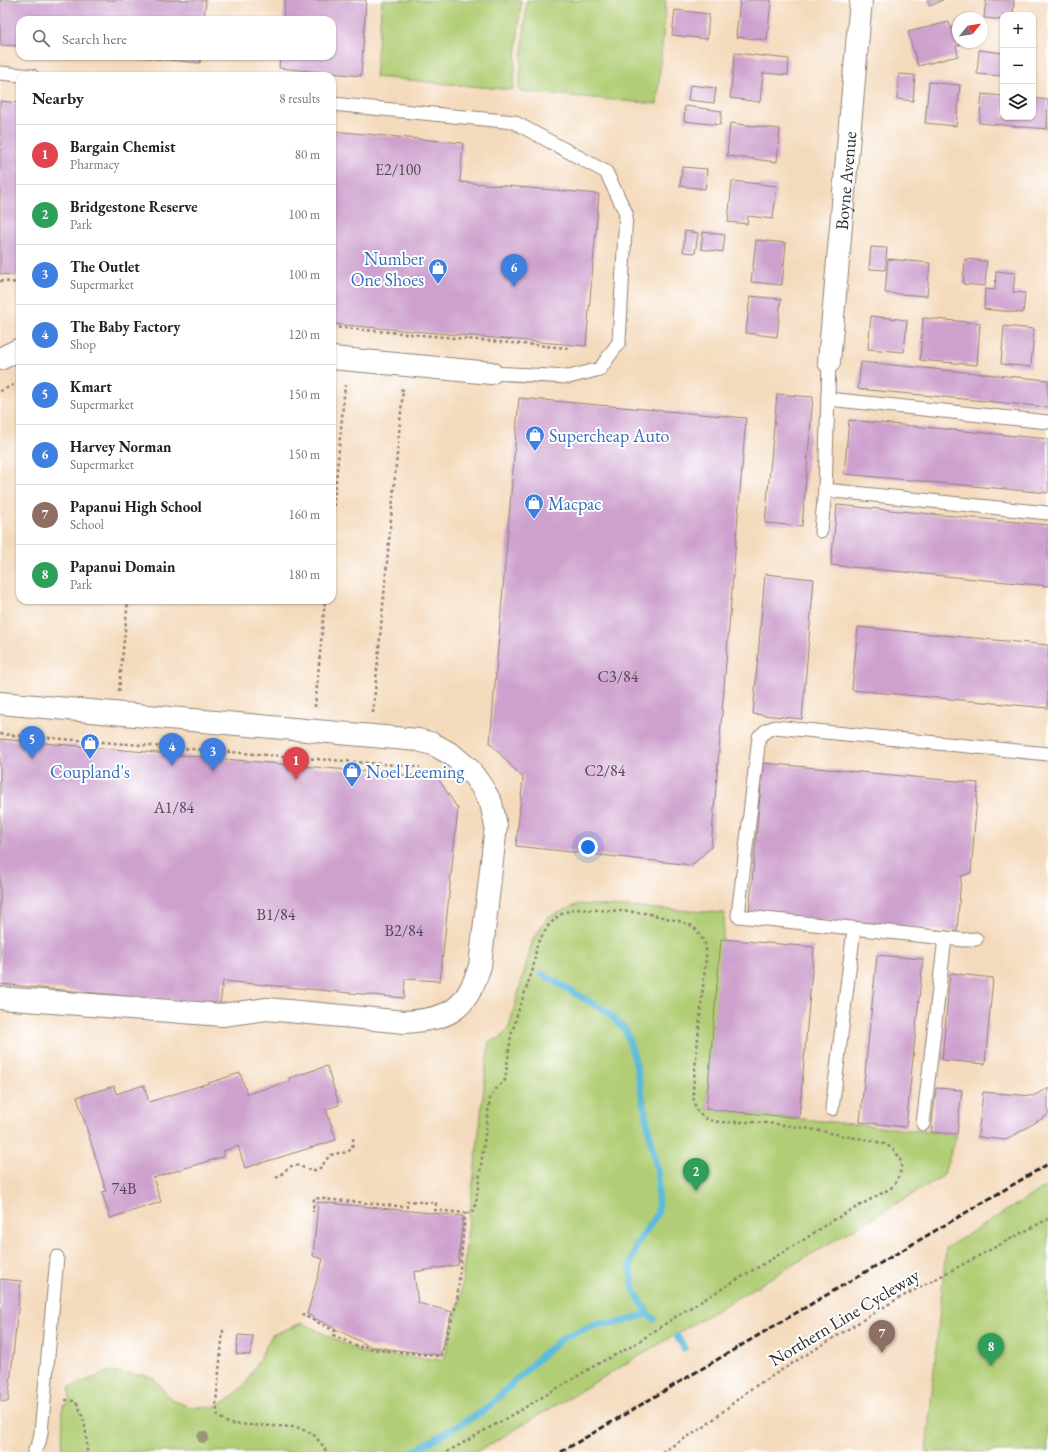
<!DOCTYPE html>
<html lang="en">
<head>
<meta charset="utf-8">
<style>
	body { margin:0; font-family:"EB Garamond",serif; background:#f6f6f6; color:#202124 }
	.controls { position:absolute; right:12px; top:12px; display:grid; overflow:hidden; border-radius:8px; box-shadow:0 1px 3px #0004 }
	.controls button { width:36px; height:36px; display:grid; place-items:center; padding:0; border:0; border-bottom:1px solid #e0e0e0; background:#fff; color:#202124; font:20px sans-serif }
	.compass { position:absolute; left:952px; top:12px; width:36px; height:36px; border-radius:50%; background:#fff; box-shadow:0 1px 3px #0004; rotate:60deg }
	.you { position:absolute; left:588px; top:847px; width:14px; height:14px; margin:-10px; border:3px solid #fff; border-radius:50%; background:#1a73e8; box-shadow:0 0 0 6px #1a73e833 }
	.badge { display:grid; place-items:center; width:26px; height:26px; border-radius:50%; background:#1f6fb2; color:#fff; font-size:13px; font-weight:700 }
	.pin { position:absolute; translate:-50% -33px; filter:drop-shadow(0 1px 2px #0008) }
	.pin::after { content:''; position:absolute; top:21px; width:14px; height:12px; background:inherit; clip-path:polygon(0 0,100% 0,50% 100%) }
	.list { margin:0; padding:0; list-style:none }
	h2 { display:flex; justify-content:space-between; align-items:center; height:52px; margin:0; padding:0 16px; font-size:17px }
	h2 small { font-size:13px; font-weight:400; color:#757577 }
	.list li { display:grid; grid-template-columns:26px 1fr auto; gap:12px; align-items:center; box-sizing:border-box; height:60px; padding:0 16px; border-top:1px solid #e0e0e0 }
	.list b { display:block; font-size:15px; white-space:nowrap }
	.list p { margin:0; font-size:13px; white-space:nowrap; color:#757577 }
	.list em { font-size:13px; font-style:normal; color:#757577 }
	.icon { flex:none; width:22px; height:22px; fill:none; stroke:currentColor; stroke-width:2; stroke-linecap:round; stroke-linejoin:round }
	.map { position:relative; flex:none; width:1048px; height:1452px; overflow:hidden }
	.search { position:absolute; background:#fff; box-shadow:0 1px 3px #0004; left:16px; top:16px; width:320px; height:44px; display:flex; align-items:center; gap:10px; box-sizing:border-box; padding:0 14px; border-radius:12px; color:#757577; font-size:15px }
	.panel { position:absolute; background:#fff; box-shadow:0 1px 3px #0004; left:16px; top:72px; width:320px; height:532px; border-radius:12px }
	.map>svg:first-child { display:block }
	.green { fill:#b1cd74; stroke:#6e7c50 }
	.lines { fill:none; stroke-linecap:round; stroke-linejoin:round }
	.stream { stroke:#5cbbda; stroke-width:7 }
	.building { fill:#cda0cd }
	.lane-casing { stroke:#908274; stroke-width:15 }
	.street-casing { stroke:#908274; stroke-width:24 }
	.path { stroke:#908274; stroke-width:2.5; stroke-dasharray:3 3; stroke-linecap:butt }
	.lane { stroke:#fff; stroke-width:13 }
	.street { stroke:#fff; stroke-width:22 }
	.rail { stroke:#2b2b2b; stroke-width:3; stroke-dasharray:6 3; stroke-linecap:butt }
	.tree { fill:#9b9578 }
	.labels { text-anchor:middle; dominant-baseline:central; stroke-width:4; stroke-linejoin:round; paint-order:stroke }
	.number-label { font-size:16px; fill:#544854 }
	.street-label { font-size:18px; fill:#2b2b2b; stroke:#fff }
	.shop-label { font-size:18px; fill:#366cbe; stroke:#fff; text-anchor:start }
</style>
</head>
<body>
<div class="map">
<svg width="1048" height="1452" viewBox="0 0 1048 1452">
	<rect width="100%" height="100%" fill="#fff"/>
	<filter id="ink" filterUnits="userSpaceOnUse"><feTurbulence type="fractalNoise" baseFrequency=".025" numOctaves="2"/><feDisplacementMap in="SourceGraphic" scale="8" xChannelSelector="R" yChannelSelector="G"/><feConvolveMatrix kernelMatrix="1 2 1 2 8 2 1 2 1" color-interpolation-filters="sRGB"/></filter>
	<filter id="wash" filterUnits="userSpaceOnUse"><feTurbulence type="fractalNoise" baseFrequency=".012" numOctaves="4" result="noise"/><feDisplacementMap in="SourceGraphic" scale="16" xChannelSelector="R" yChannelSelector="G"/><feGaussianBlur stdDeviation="0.9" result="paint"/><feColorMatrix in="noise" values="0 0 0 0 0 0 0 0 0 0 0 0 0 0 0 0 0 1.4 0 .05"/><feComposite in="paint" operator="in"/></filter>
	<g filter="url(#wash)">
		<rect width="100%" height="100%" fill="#f4dabc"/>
		<g class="green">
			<polygon points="382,0 521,0 513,90 375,77"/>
			<polygon points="527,0 666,0 657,104 519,91"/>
			<polygon points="579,904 725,913 706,1109 957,1135 943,1176 477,1452 62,1452 63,1405 69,1403 70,1387 108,1372 144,1375 154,1379 171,1399 189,1407 213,1407 230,1399 247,1382 272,1335 302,1323 363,1353 444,1360 460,1300 489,1041 501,1038 509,1027 533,939 548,917"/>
			<polygon points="1048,1185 1048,1452 926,1452 946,1248"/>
		</g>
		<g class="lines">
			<g class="stream">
				<polyline points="542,974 607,1012 626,1031 635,1060 658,1175 658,1212 637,1244 630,1265 634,1290 648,1314 654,1319"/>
				<polyline points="677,1336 684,1348"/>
				<polyline points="412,1452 485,1410 544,1353 566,1336 599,1324 618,1323 648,1314"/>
			</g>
		</g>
		<g id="blocks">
			<g class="building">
				<polygon points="0,0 206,0 204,20 20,20 20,46 0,45"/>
				<polygon points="285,0 366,0 361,76 279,68 280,56 332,56 332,20 283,20"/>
				<polygon points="740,0 771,0 767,40 736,37"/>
				<polygon points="927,0 943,0 930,6"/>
				<polygon points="986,0 1014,0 1013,15 1003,15 1003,20 984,18"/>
				<polygon points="675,10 709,14 707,39 672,35"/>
				<polygon points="949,22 951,28 956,27 958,42 960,42 960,45 956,46 958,56 918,66 908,32"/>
				<polygon points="979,50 1003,53 1003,76 977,74"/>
				<polygon points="735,53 789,59 788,75 763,73 760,102 730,98"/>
				<polygon points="137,56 201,56 200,63 137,57"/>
				<polygon points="899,74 915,75 913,101 897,99"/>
				<polygon points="929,82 960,85 956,126 925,123"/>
				<polygon points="690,85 716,88 714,103 688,100"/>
				<polygon points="982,94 1003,96 1003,117 1033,117 1033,98 1048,100 1047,129 979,123"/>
				<polygon points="0,101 20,103 20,276 0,274"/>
				<polygon points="685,106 722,111 720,125 684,121"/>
				<polygon points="730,123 780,129 777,162 727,156"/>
				<polygon points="332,131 463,143 460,182 599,194 586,346 332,324"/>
				<polygon points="682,167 707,169 705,189 680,186"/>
				<polygon points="732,181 777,186 773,219 748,216 747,224 728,222"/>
				<polygon points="685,231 698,233 695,253 683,252"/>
				<polygon points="703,232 725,235 723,252 701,249"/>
				<polygon points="756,240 786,243 782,285 751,282"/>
				<polygon points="871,247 887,248 885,270 869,269"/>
				<polygon points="888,259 930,263 927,296 885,293"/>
				<polygon points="965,259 987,261 985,286 963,284"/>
				<polygon points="996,271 1015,273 1013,292 1025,293 1023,313 984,309 985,289 995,290"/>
				<polygon points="750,296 781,299 777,337 746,333"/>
				<polygon points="871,316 907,320 904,352 868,349"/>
				<polygon points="923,318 980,323 977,365 920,360"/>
				<polygon points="1004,326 1034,329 1031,367 1001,364"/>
				<polygon points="861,362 1048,380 1048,407 858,389"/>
				<polygon points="777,394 813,397 802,526 765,523"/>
				<polygon points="519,398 746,418 711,847 692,865 516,846 523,778 490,743"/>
				<polygon points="849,420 1048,439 1048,493 844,474"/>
				<polygon points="837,505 1048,525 1048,586 831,565"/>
				<polygon points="765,574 814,579 802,719 753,714"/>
				<polygon points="858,627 1048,645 1048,708 852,690"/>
				<polygon points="0,739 438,778 458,809 440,981 405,979 404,998 223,981 220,1005 0,984"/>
				<polygon points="763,763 978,783 971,873 961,876 957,932 749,914"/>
				<polygon points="721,939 814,947 799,1118 706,1109"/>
				<polygon points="877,955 923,959 906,1127 860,1122"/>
				<polygon points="950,973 993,978 985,1064 942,1060"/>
				<polygon points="327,1066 339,1105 326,1109 336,1140 245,1168 238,1146 223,1151 225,1156 153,1178 161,1202 110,1218 102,1192 106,1191 77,1097 114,1086 116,1094 144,1085 149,1102 240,1073 247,1094 290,1081 289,1078"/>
				<polygon points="936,1088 962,1090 957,1134 931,1132"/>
				<polygon points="1048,1088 1048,1115 1006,1140 978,1137 983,1092 1033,1096"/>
				<polygon points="318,1202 463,1216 458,1265 414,1272 418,1303 452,1312 440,1355 371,1347 307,1314 323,1259 313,1256"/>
				<polygon points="0,1279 21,1281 8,1402 0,1401"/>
				<polygon points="238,1335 253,1336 250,1355 236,1354"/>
			</g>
		</g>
	</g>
	<g filter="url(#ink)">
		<use href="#blocks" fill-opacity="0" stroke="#908274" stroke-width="1"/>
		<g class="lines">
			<g class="lane-casing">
				<g id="lane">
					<polyline points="0,73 32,76"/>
					<polyline points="332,104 514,122 606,172 626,213 619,342 600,369 569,377 491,373"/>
					<polyline points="828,399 1048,422"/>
					<polyline points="825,490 1048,513"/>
					<polyline points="821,531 825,490 829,362"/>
					<polyline points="976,939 964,940 945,938 738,916 759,737 767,730 775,727 1048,754"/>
					<polyline points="832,1109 854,929"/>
					<polyline points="923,1124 945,938"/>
					<polyline points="34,1452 39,1443 41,1433 57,1257"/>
				</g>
			</g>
			<g class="street-casing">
				<g id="street">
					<polyline points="332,358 491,373"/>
					<polyline points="0,359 20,349"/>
					<path id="s1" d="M 829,362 L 861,0"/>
					<path d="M 0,703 L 418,740 L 433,744 L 451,754 L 469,769 L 482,787 L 491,803 L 496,826 L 480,966 C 466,1010 450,1019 405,1022 L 267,1009 L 222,1015 L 0,998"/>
				</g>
			</g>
			<g class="path">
				<polyline points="0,281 20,283"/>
				<polyline points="332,327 568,348"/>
				<polyline points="0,391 20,382"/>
				<polyline points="332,524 345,385"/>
				<polyline points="119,691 128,600"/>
				<polyline points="315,707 325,600"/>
				<polyline points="373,713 403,390 400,389"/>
				<polyline points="0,734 420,767"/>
				<path d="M 276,1178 C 283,1174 286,1168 294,1165 C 301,1165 307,1171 315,1170 C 323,1169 324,1160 330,1156 C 336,1151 345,1155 350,1150 C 354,1146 353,1140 353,1135"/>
				<polyline points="303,1313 303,1315 335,1331 333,1335 360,1348 362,1345 370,1349 441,1356 457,1301 465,1213 435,1210 436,1203 407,1201 407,1207 314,1198 313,1212"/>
				<polyline points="223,1330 216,1403 218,1416 229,1424 296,1427 313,1434 324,1447 326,1452"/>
				<path d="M 65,1400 L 75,1401 C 85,1416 87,1434 87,1452"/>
				<path d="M 447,1452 L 524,1408 L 601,1362 L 629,1348 L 683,1312 L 805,1239 L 830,1222 L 891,1188 C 902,1174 907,1161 891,1148 C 883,1141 861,1139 850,1137 C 817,1130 782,1123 748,1122 C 732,1121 714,1126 701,1115 C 693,1108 694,1098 693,1089 L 706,957 L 706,946 L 701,936 L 693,926 L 679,921 L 645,913 L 622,911 L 573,909 L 559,915 L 548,926 L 537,944 L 533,969 L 518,1012 L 511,1036 L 505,1080 L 496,1089 L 490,1098 L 476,1203 L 472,1213 L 465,1213"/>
				<polyline points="662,1452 704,1427 749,1390 892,1302 1048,1219"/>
			</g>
			<use href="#lane" class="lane"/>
			<use href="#street" class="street"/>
			<polyline class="rail" points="561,1452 1048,1164"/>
		</g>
		<circle class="tree" cx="203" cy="1437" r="6"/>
	</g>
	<defs>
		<g id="shop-pin" transform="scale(1)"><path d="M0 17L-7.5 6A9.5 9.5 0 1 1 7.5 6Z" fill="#3f7fe0" stroke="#fff"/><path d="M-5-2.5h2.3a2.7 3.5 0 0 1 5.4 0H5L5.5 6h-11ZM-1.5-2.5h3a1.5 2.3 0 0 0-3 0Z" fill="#fff"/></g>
	</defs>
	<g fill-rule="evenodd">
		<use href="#shop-pin" x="438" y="268"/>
		<use href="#shop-pin" x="535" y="435"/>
		<use href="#shop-pin" x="534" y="503"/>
		<use href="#shop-pin" x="90" y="743"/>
		<use href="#shop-pin" x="352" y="771"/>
	</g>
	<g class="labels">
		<g class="number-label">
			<text x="398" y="169">E2/100</text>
			<text x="618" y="676">C3/84</text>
			<text x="605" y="770">C2/84</text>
			<text x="174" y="807">A1/84</text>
			<text x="276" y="914">B1/84</text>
			<text x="404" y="930">B2/84</text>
			<text x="124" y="1188">74B</text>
		</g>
		<g class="street-label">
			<text stroke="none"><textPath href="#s1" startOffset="182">Boyne Avenue</textPath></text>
			<text transform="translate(844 1317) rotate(-31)">Northern Line Cycleway</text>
		</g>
		<g class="shop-label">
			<text x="424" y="258" text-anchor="end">Number<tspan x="424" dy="21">One Shoes</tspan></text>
			<text x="549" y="435">Supercheap Auto</text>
			<text x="548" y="503">Macpac</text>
			<text x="90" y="771" text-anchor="middle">Coupland's</text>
			<text x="366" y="771">Noel Leeming</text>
		</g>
	</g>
</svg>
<div class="controls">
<button>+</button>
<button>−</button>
<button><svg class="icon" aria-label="layers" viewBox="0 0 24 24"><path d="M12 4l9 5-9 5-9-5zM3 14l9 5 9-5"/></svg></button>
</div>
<svg class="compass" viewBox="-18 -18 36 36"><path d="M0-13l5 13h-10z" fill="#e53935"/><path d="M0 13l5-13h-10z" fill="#757577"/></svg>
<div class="you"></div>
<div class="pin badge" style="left:296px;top:780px;background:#e0444e">1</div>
<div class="pin badge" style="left:696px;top:1191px;background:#2e9e5b">2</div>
<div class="pin badge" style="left:213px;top:771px;background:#3f7fe0">3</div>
<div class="pin badge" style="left:172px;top:766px;background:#3f7fe0">4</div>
<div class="pin badge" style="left:32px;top:759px;background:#3f7fe0">5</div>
<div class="pin badge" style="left:514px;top:287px;background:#3f7fe0">6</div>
<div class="pin badge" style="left:882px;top:1353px;background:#8d6e63">7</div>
<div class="pin badge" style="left:991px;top:1366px;background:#2e9e5b">8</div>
<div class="search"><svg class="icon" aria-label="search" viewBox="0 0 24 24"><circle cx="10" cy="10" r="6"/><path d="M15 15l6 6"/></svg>Search here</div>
<section class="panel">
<h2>Nearby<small>8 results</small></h2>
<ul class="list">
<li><span class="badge" style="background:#e0444e">1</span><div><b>Bargain Chemist</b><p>Pharmacy</p></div><em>80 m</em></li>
<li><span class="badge" style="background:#2e9e5b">2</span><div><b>Bridgestone Reserve</b><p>Park</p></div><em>100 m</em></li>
<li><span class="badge" style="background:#3f7fe0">3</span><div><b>The Outlet</b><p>Supermarket</p></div><em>100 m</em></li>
<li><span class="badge" style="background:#3f7fe0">4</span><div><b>The Baby Factory</b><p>Shop</p></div><em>120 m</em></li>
<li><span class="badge" style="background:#3f7fe0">5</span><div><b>Kmart</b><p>Supermarket</p></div><em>150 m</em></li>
<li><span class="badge" style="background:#3f7fe0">6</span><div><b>Harvey Norman</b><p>Supermarket</p></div><em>150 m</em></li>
<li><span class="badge" style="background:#8d6e63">7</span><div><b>Papanui High School</b><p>School</p></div><em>160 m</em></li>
<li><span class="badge" style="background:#2e9e5b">8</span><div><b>Papanui Domain</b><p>Park</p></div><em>180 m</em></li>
</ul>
</section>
</div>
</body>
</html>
